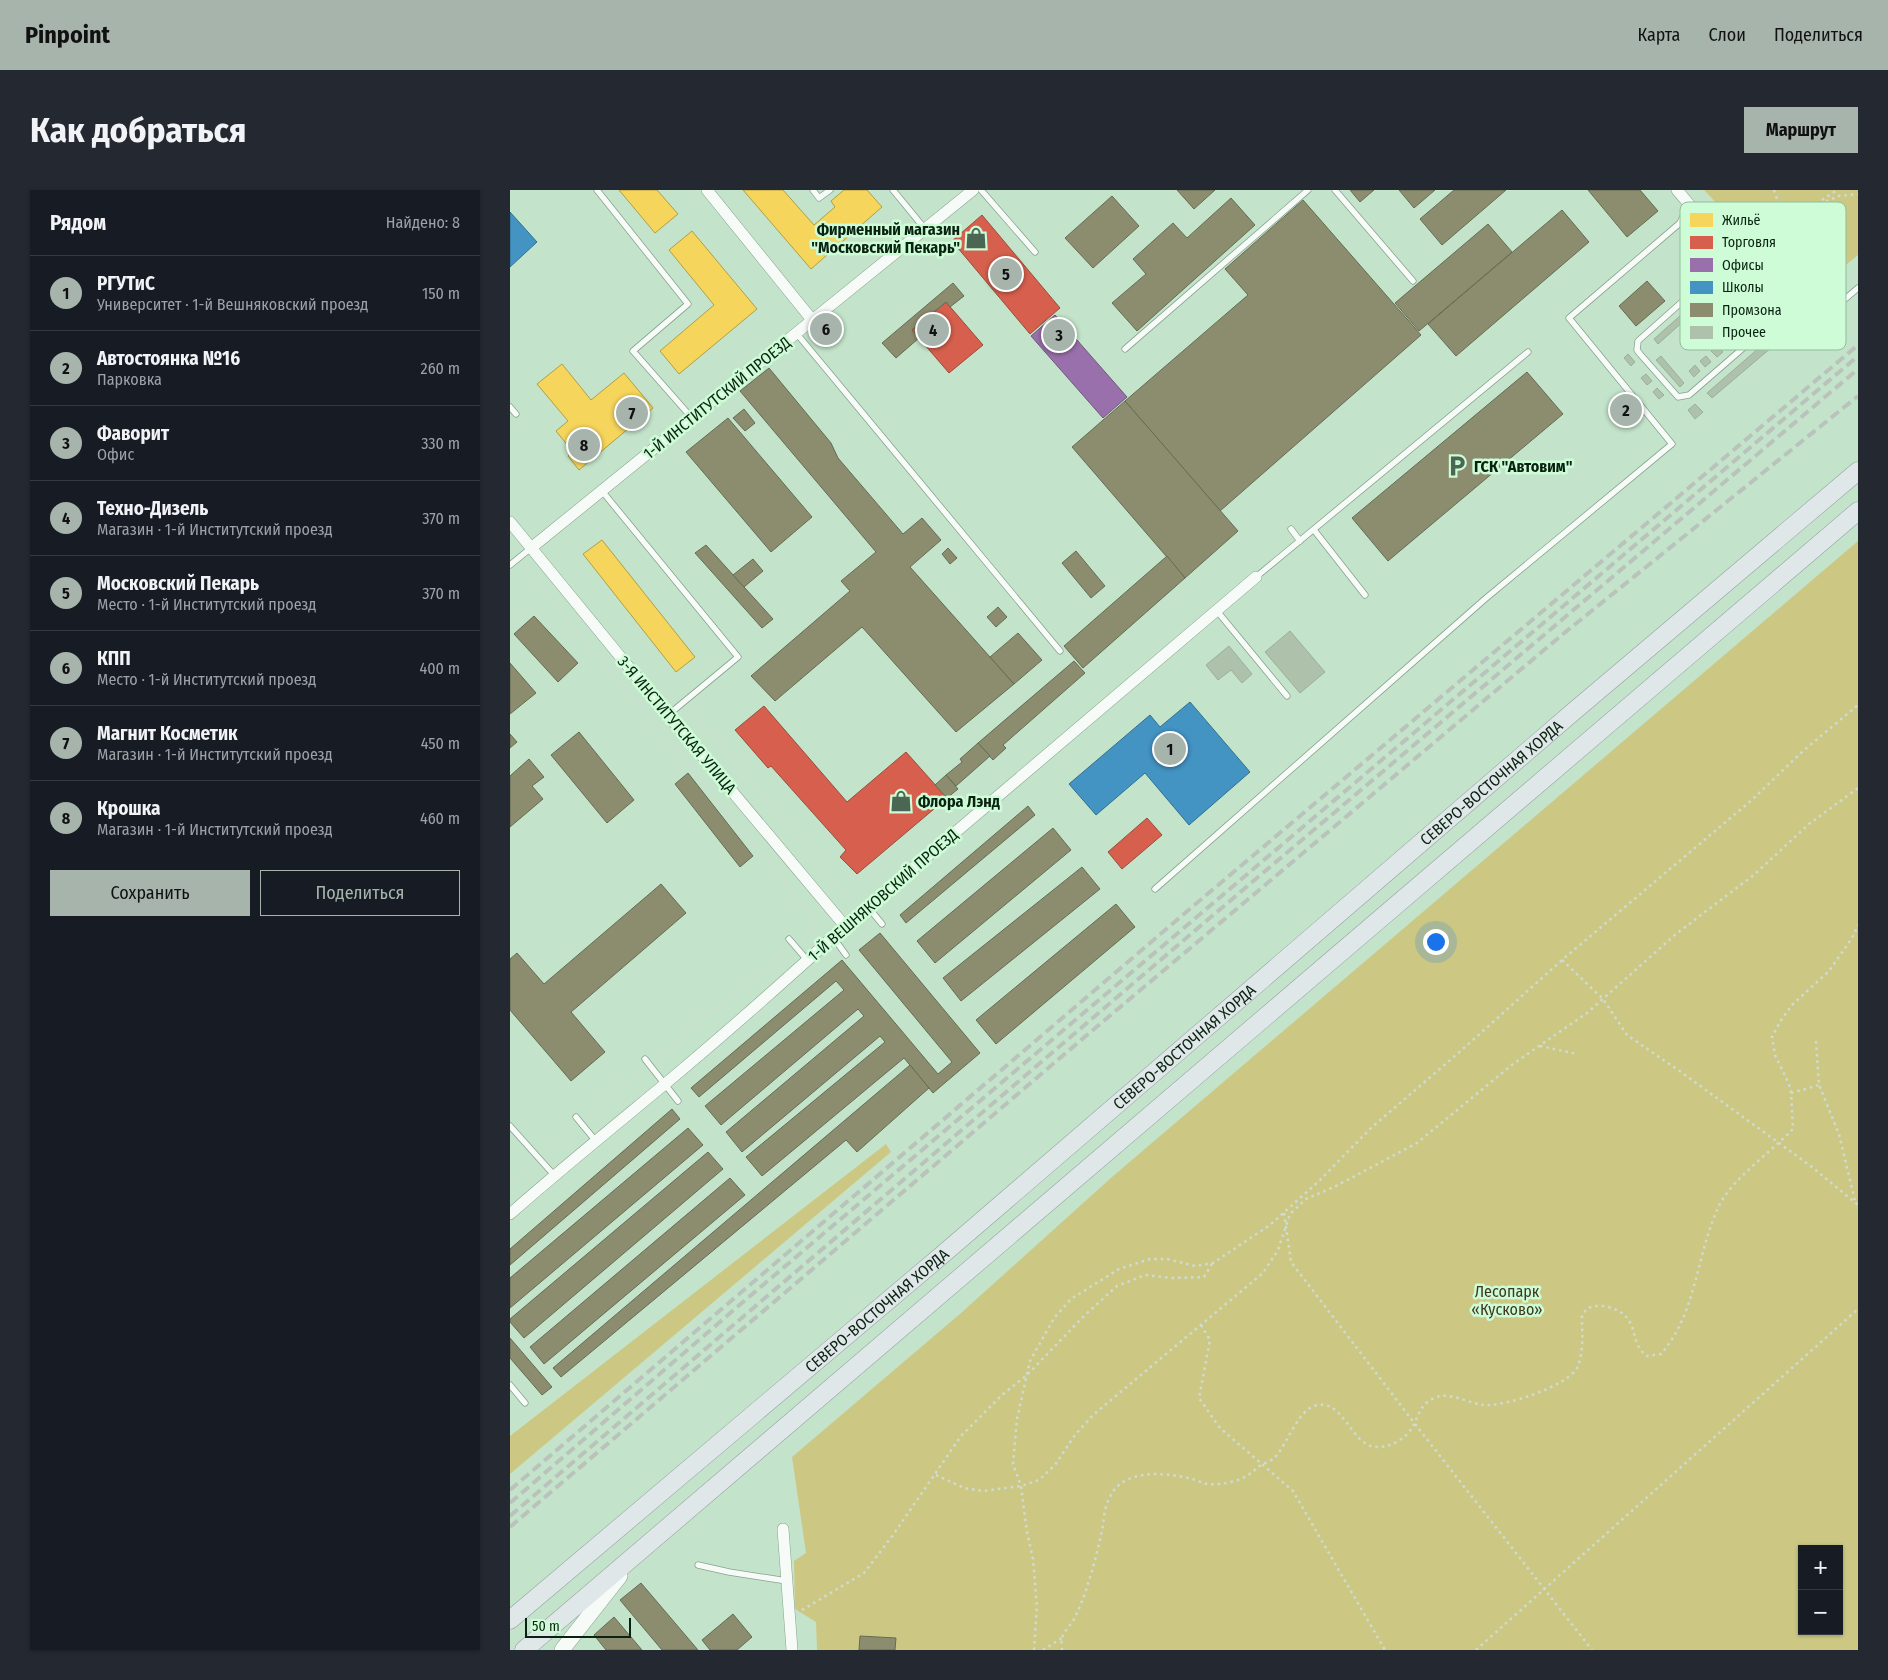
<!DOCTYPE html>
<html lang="ru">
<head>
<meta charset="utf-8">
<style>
	body { margin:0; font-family:"Fira Sans Condensed",sans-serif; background:#242831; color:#f1f3f6 }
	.controls { position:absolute; right:15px; bottom:15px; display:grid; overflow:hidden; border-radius:0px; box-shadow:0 1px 4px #0004 }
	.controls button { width:45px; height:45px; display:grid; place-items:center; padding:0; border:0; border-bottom:1px solid #363941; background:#171b24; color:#f1f3f6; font:25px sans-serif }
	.scale { position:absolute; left:15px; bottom:12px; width:106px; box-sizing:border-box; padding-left:5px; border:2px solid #0a2211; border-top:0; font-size:14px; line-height:18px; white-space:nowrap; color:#0a2211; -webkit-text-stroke:4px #cdfcd6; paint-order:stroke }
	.you { position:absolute; left:925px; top:751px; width:18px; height:18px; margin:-12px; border:4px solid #fff; border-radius:50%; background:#1a73e8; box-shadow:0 0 0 8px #1a73e833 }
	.badge { display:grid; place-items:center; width:32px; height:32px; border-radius:50%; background:#a6b4ac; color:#111; font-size:16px; font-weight:700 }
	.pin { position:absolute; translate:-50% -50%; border:2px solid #fff; box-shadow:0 1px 5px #0006 }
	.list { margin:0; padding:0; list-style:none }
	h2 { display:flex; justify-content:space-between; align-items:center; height:65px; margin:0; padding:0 20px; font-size:21px }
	h2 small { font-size:16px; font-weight:400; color:#9ea1a6 }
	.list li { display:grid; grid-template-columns:32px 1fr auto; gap:15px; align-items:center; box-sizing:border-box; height:75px; padding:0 20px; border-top:1px solid #363941 }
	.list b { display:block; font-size:19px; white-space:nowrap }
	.list p { margin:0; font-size:16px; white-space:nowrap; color:#9ea1a6 }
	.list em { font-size:16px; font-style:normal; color:#9ea1a6 }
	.actions { display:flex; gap:10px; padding:15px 20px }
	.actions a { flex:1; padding:11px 0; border:1px solid #a6b4ac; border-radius:0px; text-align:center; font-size:18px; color:#a6b4ac }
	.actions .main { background:#a6b4ac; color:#111 }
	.map { position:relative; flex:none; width:1348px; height:1460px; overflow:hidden; border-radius:0px }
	header { display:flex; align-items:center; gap:30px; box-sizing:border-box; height:70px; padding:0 25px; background:#a6b4ac; color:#111 }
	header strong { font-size:24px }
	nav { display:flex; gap:28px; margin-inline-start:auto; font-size:18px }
	.intro { display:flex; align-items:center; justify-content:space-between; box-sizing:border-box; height:120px; padding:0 30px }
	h1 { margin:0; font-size:35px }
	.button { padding:12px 22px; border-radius:0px; background:#a6b4ac; color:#111; font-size:18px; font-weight:700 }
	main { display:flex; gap:30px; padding:0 30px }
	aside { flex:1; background:#171b24; border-radius:0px; box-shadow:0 1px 4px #0004 }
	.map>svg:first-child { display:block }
	.green { fill:#ccc884; fill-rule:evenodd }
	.homes { fill:#f6d55c; stroke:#af9f46 }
	.shops { fill:#d6604d; stroke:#994d3b }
	.offices { fill:#9970ab; stroke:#6e597d }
	.schools { fill:#4393c3; stroke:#32718e }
	.industry { fill:#8c8c6e; stroke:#656c52 }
	.building { fill:#aec2ab; stroke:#9baf98 }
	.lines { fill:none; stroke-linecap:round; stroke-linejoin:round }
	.service-casing { stroke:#88a18e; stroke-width:7 }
	.minor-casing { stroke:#88a18e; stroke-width:12 }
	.secondary-casing { stroke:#88a18e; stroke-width:16 }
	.primary-casing { stroke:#8fa29f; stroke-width:19 }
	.path { stroke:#d0dbd2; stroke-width:2.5; stroke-dasharray:2.5 4; stroke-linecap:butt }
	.service { stroke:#f6fbf7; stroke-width:5.5 }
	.minor { stroke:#f6fbf7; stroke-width:11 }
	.secondary { stroke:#f6fbf7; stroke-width:15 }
	.primary { stroke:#e0e7e9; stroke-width:18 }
	.rail { stroke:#bac2bc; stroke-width:4; stroke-dasharray:10 5; stroke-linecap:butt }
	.labels { text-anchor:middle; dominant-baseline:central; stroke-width:5; stroke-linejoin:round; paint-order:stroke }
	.poi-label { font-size:16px; font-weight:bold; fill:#0a2211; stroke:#cdfcd6; text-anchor:start }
	.street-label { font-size:16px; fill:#0a2211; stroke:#cdfcd6 }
	.park-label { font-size:16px; fill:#3f3720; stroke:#cdfcd6 }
	.key { fill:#cdfcd6; stroke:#92bb9b; stroke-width:1 }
	.key-label { font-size:14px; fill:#0a2211 }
</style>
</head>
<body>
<header>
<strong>Pinpoint</strong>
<nav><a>Карта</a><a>Слои</a><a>Поделиться</a></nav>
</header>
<div class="intro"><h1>Как добраться</h1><a class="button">Маршрут</a></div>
<main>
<aside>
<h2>Рядом<small>Найдено: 8</small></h2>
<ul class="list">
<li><span class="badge">1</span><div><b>РГУТиС</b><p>Университет · 1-й Вешняковский проезд</p></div><em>150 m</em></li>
<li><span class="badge">2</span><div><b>Автостоянка №16</b><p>Парковка</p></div><em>260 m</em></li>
<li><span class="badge">3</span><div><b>Фаворит</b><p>Офис</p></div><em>330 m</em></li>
<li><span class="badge">4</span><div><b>Техно-Дизель</b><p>Магазин · 1-й Институтский проезд</p></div><em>370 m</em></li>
<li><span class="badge">5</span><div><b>Московский Пекарь</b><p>Место · 1-й Институтский проезд</p></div><em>370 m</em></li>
<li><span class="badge">6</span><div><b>КПП</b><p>Место · 1-й Институтский проезд</p></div><em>400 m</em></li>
<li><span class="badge">7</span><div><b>Магнит Косметик</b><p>Магазин · 1-й Институтский проезд</p></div><em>450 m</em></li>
<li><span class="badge">8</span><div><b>Крошка</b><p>Магазин · 1-й Институтский проезд</p></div><em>460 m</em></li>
</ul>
<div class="actions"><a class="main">Сохранить</a><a>Поделиться</a></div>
</aside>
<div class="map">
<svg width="1348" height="1460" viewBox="0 0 1348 1460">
	<rect width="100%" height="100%" fill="#c3e4ca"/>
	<g class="green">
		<polygon points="1194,0 1348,0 1348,65 1296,108"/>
		<path d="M 1348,351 L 1348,1460 L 307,1460 L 306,1432 L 285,1419 L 284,1371 L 296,1363 L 282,1267 L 451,1123 L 602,987 ZM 1292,1359 L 1329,1359 L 1329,1441 L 1292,1441 Z"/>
		<polygon points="376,954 381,962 0,1284 0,1246"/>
	</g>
	<g class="homes">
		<polygon points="109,0 147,0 168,24 145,43"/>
		<polygon points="233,0 273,0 304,35 325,17 321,11 334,0 357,0 372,17 301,79"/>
		<polygon points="182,41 247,119 169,184 150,161 204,115 159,60"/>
		<polygon points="52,174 81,210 114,183 143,218 69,280 58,266 63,262 46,241 58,231 27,194"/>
		<polygon points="92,350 185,467 166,482 73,364"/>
	</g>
	<g class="shops">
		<polygon points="472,25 550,118 520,144 442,51"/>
		<polygon points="436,112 473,155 439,183 402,140"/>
		<polygon points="254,516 337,612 396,562 437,608 347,684 330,667 336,660 261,576 258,578 225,540"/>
		<polygon points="637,628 652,645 612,679 598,662"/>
	</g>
	<polygon class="offices" points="545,125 617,207 593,228 521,146"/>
	<g class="schools">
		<polygon points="0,22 27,52 0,77"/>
		<polygon points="680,512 740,582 679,635 635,583 586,625 559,594 640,525 650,537"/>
	</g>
	<g class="industry">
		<polygon points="667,0 705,0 684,19"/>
		<polygon points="840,0 864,0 850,12"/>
		<polygon points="889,0 925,0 904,18"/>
		<polygon points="944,0 996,0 932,55 910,29"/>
		<polygon points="1078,0 1130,0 1148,21 1117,47"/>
		<polygon points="602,6 629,36 583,78 555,48"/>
		<polygon points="721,8 745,35 627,141 602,113 636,84 623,69 663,33 677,48"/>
		<polygon points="793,10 911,145 710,321 615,211 738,105 715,79"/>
		<polygon points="1052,20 1079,52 946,166 918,134"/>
		<polygon points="978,34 1002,62 909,141 885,113"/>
		<polygon points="1137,91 1155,111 1126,136 1109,116"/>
		<polygon points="443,93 454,106 440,117 436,112 402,140 409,148 386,168 372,153"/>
		<polygon points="317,128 328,140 315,151 305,139"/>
		<polygon points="259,178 321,253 328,268 393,344 412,328 431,350 400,377 504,494 446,542 352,437 265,511 241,486 340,401 331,391 366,362 230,201"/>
		<polygon points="1017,182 1053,224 878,371 842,328"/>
		<polygon points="615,211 728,341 675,388 562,257"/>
		<polygon points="234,219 245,233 235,241 223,228"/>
		<polygon points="218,228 302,327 261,362 176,262"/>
		<polygon points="196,355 263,429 252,438 185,363"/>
		<polygon points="438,358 447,368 440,374 432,364"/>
		<polygon points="566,361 595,396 581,408 552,373"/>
		<polygon points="657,366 675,388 573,478 554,456"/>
		<polygon points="243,369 253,381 234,397 223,385"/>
		<polygon points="488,417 497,427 486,437 477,427"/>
		<polygon points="24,426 68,473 48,492 4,444"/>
		<polygon points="508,443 532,470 504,494 480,467"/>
		<polygon points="564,471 575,483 493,555 496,558 483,570 468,553"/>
		<polygon points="0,473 26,503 0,524"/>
		<polygon points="69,542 124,610 97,633 41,565"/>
		<polygon points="0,544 7,552 0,558"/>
		<polygon points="468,553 480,566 446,596 436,585 452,572 450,569"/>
		<polygon points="19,569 34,587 22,596 33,609 0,637 0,586"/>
		<polygon points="178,583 243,666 230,677 165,594"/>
		<polygon points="436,585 448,599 437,608 425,595"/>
		<polygon points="518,616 525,625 396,733 390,725"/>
		<polygon points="543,638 561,660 425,773 407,751"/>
		<polygon points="572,677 590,699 451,811 433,788"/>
		<polygon points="151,694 176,723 61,822 95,862 61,891 0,820 0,769 7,763 34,794"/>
		<polygon points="606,714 625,737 486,854 466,830"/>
		<polygon points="370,743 470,863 423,903 394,868 252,986 236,967 375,852 370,846 232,962 216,942 354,826 348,819 211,935 195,916 334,800 326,791 189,907 181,898 332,770 428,884 442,872 349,760"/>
		<polygon points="400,875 419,898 347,962 336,950 51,1187 43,1178"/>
		<polygon points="162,919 170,929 0,1075 0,1059"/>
		<polygon points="178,938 193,955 0,1118 0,1088"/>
		<polygon points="198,962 213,979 14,1148 0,1132 0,1129"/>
		<polygon points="220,988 235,1005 34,1174 20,1157"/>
		<polygon points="0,1148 42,1197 32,1205 0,1168"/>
		<polygon points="131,1393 188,1460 152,1460 110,1410"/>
		<polygon points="223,1424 242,1447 227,1460 200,1460 192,1450"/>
		<polygon points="104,1427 132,1460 96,1460 84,1445"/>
		<polygon points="350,1446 386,1448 385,1460 349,1460"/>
	</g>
	<g class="building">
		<polygon points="1171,125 1175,130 1148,154 1144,149"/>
		<polygon points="1257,151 1262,157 1202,208 1197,203"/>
		<polygon points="1208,156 1213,162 1207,167 1201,161"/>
		<polygon points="1118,164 1125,172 1121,176 1114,168"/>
		<polygon points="1151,166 1174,193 1170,197 1146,170"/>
		<polygon points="1196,166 1201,172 1195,177 1190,171"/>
		<polygon points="1185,175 1190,181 1184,187 1179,181"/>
		<polygon points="1136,184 1142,191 1137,195 1131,188"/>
		<polygon points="1147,198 1154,205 1149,209 1143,202"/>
		<polygon points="1185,214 1193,222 1185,229 1178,220"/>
		<polygon points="780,441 815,482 790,503 755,462"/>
		<polygon points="719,456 742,484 732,493 721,480 708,490 696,475"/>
	</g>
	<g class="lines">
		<g class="service-casing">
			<g id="service">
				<polyline points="87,0 178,114 123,161 182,228"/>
				<polyline points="303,0 309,8 320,0"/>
				<polyline points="383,0 415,39"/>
				<polyline points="471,0 525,62"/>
				<polyline points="825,0 903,91"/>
				<path d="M 1203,85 C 1212,96 1246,128 1245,141 C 1245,145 1243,149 1240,152 L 1179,205 L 1168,207 L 1130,164 L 1127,160 L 1128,151 L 1209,79 L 1224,68"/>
				<polyline points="1243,91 1290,22"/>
				<polyline points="1284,138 1293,145 1348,98"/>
				<polyline points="287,144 550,461"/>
				<polyline points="615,159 798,0"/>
				<polyline points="0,217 6,224"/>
				<polyline points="92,301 228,467 158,525"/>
				<polyline points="781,339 790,351"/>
				<polyline points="804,340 855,405"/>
				<polyline points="0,375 21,358"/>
				<polyline points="746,387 1018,162"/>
				<polyline points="707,421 777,506"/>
				<polyline points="645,699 975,409 1162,254 1059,128 1170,33 1179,14"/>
				<polyline points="358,717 372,734"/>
				<polyline points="323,747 336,765"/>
				<polyline points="279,749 298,771"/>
				<polyline points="135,869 168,911"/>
				<polyline points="66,927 85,950"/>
				<polyline points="0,936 44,985"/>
				<polyline points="0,1195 15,1213"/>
				<polyline points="188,1375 219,1382 277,1391"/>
			</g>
		</g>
		<g class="minor-casing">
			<g id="minor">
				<polyline points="197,0 303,131"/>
				<polyline points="1167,0 1284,138"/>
				<polyline points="0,332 158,525 335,736"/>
				<polyline points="21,358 463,0"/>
				<path d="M 0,1024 C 51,979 103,937 155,894 C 216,843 276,790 335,736 L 746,387"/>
				<polyline points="273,1339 282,1460"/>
			</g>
		</g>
		<g class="secondary-casing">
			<polyline id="secondary" points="52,1460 110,1386"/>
		</g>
		<g class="primary-casing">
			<g id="primary">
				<path id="s1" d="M 0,1430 L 432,1065 L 1063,522 L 1348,281"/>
				<path d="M 14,1460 C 460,1083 902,699 1348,321"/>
			</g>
		</g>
		<g class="path">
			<path d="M 1264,0 C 1267,10 1270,18 1281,20"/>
			<polyline points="1312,10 1327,0"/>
			<polyline points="1298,19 1329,6 1348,4"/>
			<polyline points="13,375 305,729 305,738 292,748"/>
			<polyline points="180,519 343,714"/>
			<polyline points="1052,770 1093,809 1117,845 1171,882 1302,977 1348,1015"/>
			<polyline points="1306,851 1309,895 1329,944 1345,1011"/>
			<polyline points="1030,856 1067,864"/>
			<polyline points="146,869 276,761"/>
			<polyline points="1281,903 1309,895"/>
			<polyline points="76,927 132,881"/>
			<polyline points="37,961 62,938"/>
			<polyline points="0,992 21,975"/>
			<polyline points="774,1023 781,1072 905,1234 1082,1460"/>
			<polyline points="691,1135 700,1150 689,1208 710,1238 783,1301 875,1460"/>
			<polyline points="426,1285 454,1298 473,1301 511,1296 529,1290 545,1275 565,1245 583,1225 753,1083 768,1060 780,1024 796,1009 826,996 907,953 1003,874 1077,823 1166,744 1245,684 1299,634 1348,598"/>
			<polyline points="0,1291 386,962"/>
			<polyline points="292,1420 354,1383 383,1345 451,1246 493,1204 516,1186 575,1125 607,1096 635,1085 663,1088 694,1087 702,1074"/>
			<polyline points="524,1460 527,1417 523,1369 517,1342 511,1296 503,1274 507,1229 520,1171 544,1128 561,1109 609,1079 640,1069 657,1069 685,1076 703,1073 760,1035 809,991 860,939 954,858 1052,770 1243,609 1293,561 1348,515"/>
			<polyline points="533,1460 552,1448"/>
			<path d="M 552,1460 C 552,1457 551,1451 552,1448 C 554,1441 561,1435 564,1429 C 572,1414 577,1397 582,1381 C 586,1366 590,1351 593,1335 C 594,1327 595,1316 599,1309 C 611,1279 652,1282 678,1288 C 685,1289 691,1293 697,1294 C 710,1295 728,1292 738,1285 C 743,1282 747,1278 751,1275 C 755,1273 761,1271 764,1268 C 778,1255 787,1218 808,1215 C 834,1211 841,1254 865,1257 C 882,1258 899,1247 905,1232 C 910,1221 912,1214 924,1208 C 939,1201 958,1213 973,1215 C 994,1217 1060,1196 1068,1176 C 1074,1159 1072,1143 1072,1125 C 1074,1123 1075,1121 1077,1119 C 1088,1112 1110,1118 1117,1128 C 1127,1140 1122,1155 1137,1166 L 1151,1164 C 1187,1123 1186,1064 1209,1016 C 1221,990 1262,961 1283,939 L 1281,903 L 1279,894 L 1265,865 L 1262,847 L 1271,830 L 1282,815 L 1319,781 L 1342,748 L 1348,735"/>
			<polyline points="966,1460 1348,1119"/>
		</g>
		<use href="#service" class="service"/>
		<use href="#minor" class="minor"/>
		<use href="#secondary" class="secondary"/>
		<use href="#primary" class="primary"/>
		<g class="rail">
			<polyline points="0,1300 675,723 1348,155"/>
			<polyline points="0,1313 240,1106 1348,166"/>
			<polyline points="0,1326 688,738 1348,179"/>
			<polyline points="0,1337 577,845 1053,444 1348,206"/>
		</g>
	</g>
	<defs>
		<g id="shop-bare" transform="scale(1.725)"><path d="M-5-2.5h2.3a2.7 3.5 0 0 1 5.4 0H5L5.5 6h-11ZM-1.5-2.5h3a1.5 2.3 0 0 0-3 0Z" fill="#4b6652" stroke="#cdfcd6" stroke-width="2.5" paint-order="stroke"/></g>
		<g id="parking-bare" transform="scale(1.725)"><path d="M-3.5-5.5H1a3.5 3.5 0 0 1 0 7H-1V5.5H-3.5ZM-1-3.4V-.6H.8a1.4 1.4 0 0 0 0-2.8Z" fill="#4b6652" stroke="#cdfcd6" stroke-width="2.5" paint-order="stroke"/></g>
	</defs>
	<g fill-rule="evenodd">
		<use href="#shop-bare" x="466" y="48"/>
		<use href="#parking-bare" x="947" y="276"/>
		<use href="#shop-bare" x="391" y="611"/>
	</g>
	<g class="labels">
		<g class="poi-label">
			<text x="450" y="39" text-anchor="end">Фирменный магазин<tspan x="450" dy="18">"Московский Пекарь"</tspan></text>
			<text x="964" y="276">ГСК "Автовим"</text>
			<text x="408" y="611">Флора Лэнд</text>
		</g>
		<g class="street-label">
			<text transform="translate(207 208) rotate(-39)">1-Й ИНСТИТУТСКИЙ ПРОЕЗД</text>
			<text transform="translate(167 535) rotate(50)">3-Я ИНСТИТУТСКАЯ УЛИЦА</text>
			<text stroke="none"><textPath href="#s1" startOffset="1290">СЕВЕРО-ВОСТОЧНАЯ ХОРДА</textPath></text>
			<text transform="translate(373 705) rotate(-41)">1-Й ВЕШНЯКОВСКИЙ ПРОЕЗД</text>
			<text stroke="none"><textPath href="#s1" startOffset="885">СЕВЕРО-ВОСТОЧНАЯ ХОРДА</textPath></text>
			<text stroke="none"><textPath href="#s1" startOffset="480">СЕВЕРО-ВОСТОЧНАЯ ХОРДА</textPath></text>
		</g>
		<g class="park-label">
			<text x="997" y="1101">Лесопарк<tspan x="997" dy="18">«Кусково»</tspan></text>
		</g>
	</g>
	<rect x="1170" y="12" width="166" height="148" rx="8" class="key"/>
	<rect x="1180" y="23" width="23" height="14" fill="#f6d55c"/>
	<rect x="1180" y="46" width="23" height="13" fill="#d6604d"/>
	<rect x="1180" y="68" width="23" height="14" fill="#9970ab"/>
	<rect x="1180" y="91" width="23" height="13" fill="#4393c3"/>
	<rect x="1180" y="113" width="23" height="14" fill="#8c8c6e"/>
	<rect x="1180" y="136" width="23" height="13" fill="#aec2ab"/>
	<g class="key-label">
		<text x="1212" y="35">Жильё</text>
		<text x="1212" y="57">Торговля</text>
		<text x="1212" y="80">Офисы</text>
		<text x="1212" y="102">Школы</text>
		<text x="1212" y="125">Промзона</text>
		<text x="1212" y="147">Прочее</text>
	</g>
</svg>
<div class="controls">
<button>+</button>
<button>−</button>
</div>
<div class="scale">50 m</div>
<div class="you"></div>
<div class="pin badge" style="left:660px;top:559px">1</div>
<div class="pin badge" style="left:1116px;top:220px">2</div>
<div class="pin badge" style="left:549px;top:145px">3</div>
<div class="pin badge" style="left:423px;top:140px">4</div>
<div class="pin badge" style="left:496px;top:84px">5</div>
<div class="pin badge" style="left:316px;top:139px">6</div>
<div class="pin badge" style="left:122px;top:223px">7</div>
<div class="pin badge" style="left:74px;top:255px">8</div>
</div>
</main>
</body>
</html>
